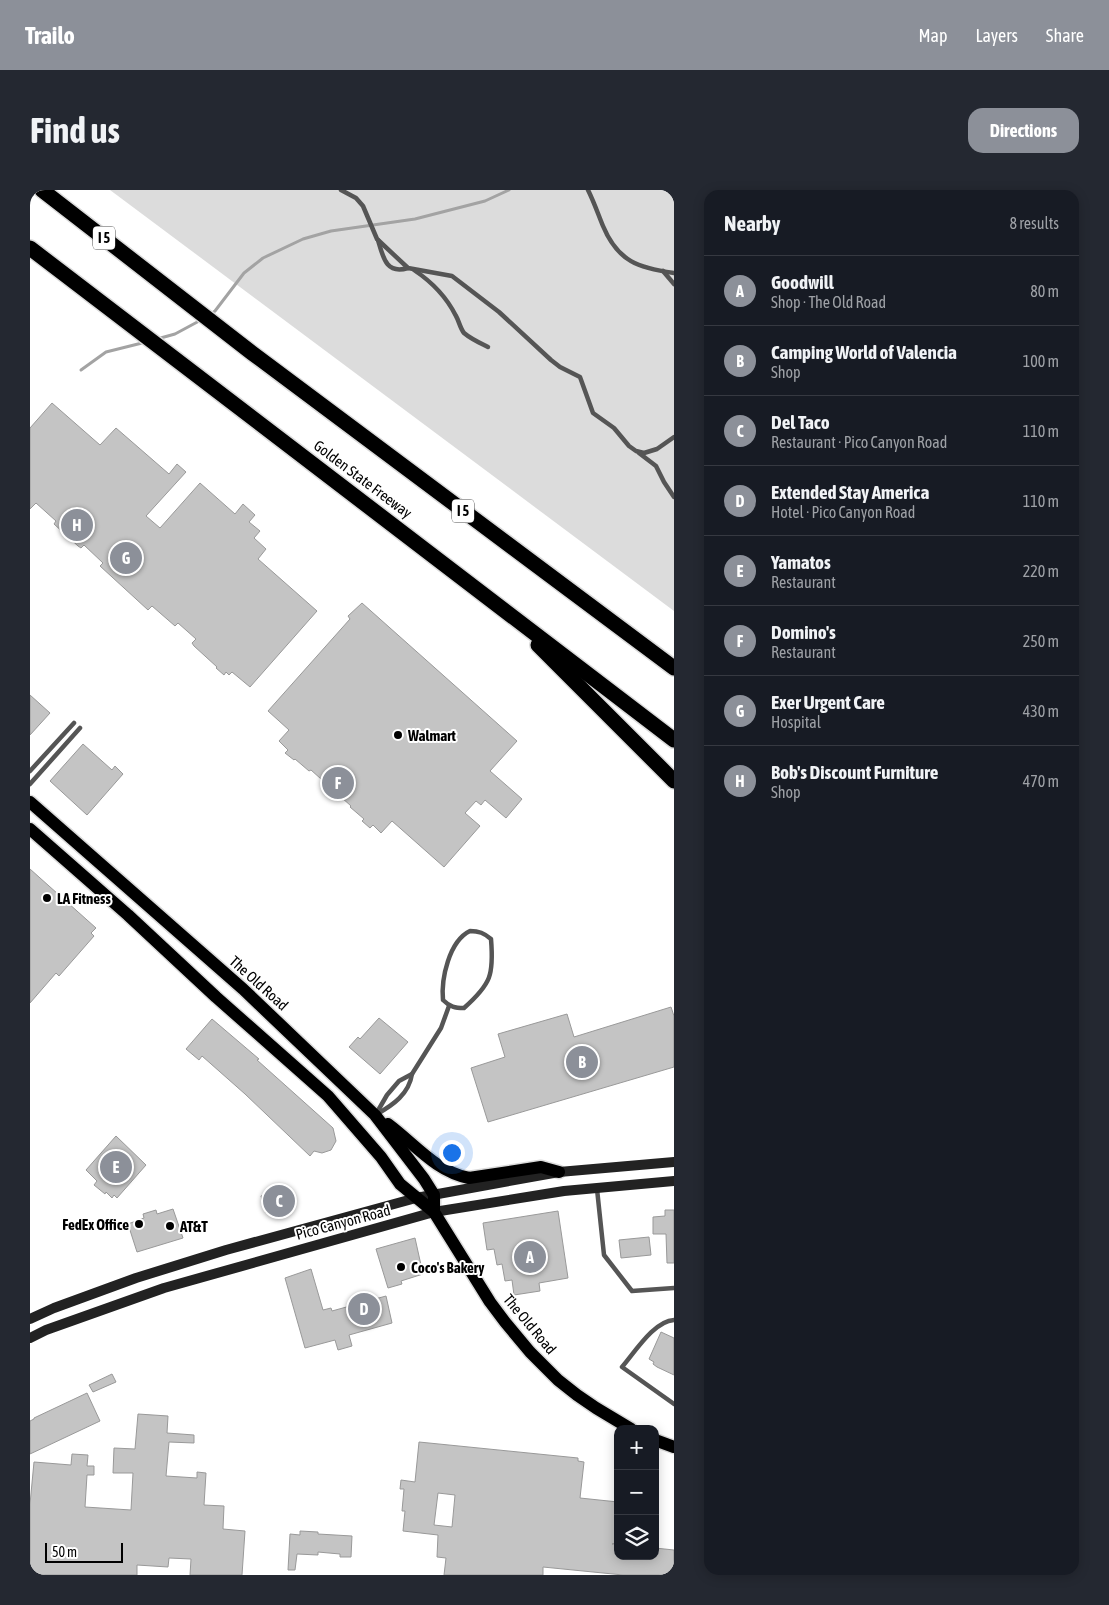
<!DOCTYPE html>
<html lang="en">
<head>
<meta charset="utf-8">
<style>
	body { margin:0; font-family:"Asap Condensed",sans-serif; background:#242831; color:#f1f3f6 }
	.controls { position:absolute; right:15px; bottom:15px; display:grid; overflow:hidden; border-radius:10px; box-shadow:0 2px 12px #0003 }
	.controls button { width:45px; height:45px; display:grid; place-items:center; padding:0; border:0; border-bottom:1px solid #363941; background:#171b24; color:#f1f3f6; font:25px sans-serif }
	.scale { position:absolute; left:15px; bottom:12px; width:78px; box-sizing:border-box; padding-left:5px; border:2px solid #000; border-top:0; font-size:14px; line-height:18px; white-space:nowrap; color:#000; -webkit-text-stroke:4px #fff; paint-order:stroke }
	.you { position:absolute; left:421px; top:962px; width:18px; height:18px; margin:-12px; border:4px solid #fff; border-radius:50%; background:#1a73e8; box-shadow:0 0 0 8px #1a73e833 }
	.badge { display:grid; place-items:center; width:32px; height:32px; border-radius:50%; background:#8c9099; color:#fff; font-size:16px; font-weight:700 }
	.pin { position:absolute; translate:-50% -50%; border:2px solid #fff; box-shadow:0 1px 5px #0006 }
	.list { margin:0; padding:0; list-style:none }
	h2 { display:flex; justify-content:space-between; align-items:center; height:65px; margin:0; padding:0 20px; font-size:21px }
	h2 small { font-size:16px; font-weight:400; color:#9ea1a6 }
	.list li { display:grid; grid-template-columns:32px 1fr auto; gap:15px; align-items:center; box-sizing:border-box; height:70px; padding:0 20px; border-top:1px solid #363941 }
	.list b { display:block; font-size:19px; white-space:nowrap }
	.list p { margin:0; font-size:16px; white-space:nowrap; color:#9ea1a6 }
	.list em { font-size:16px; font-style:normal; color:#9ea1a6 }
	.icon { flex:none; width:28px; height:28px; fill:none; stroke:currentColor; stroke-width:2; stroke-linecap:round; stroke-linejoin:round }
	.map { position:relative; flex:none; width:644px; height:1385px; overflow:hidden; border-radius:15px }
	header { display:flex; align-items:center; gap:30px; box-sizing:border-box; height:70px; padding:0 25px; background:#8c9099; color:#fff }
	header strong { font-size:24px }
	nav { display:flex; gap:28px; margin-inline-start:auto; font-size:18px }
	.intro { display:flex; align-items:center; justify-content:space-between; box-sizing:border-box; height:120px; padding:0 30px }
	h1 { margin:0; font-size:35px }
	.button { padding:12px 22px; border-radius:15px; background:#8c9099; color:#fff; font-size:18px; font-weight:700 }
	main { display:flex; gap:30px; padding:0 30px }
	aside { flex:1; background:#171b24; border-radius:15px; box-shadow:0 2px 12px #0003 }
	.map>svg:first-child { display:block }
	.green { fill:#dcdcdc }
	.lines { fill:none; stroke-linecap:round; stroke-linejoin:round }
	.stream { stroke:#a3a3a3; stroke-width:3 }
	.building { fill:#c4c4c4; stroke:#999; fill-rule:evenodd }
	.primary-casing { stroke:#dbdbdb; stroke-width:15 }
	.highway-casing { stroke:#dbdbdb; stroke-width:18 }
	.lane { stroke:#555; stroke-width:4.5 }
	.secondary { stroke:#222; stroke-width:10 }
	.primary { stroke:#000; stroke-width:12 }
	.highway { stroke:#000; stroke-width:15 }
	.poi-dot { fill:#000; stroke:#fff; stroke-width:2 }
	.labels { text-anchor:middle; dominant-baseline:central; stroke-width:4; stroke-linejoin:round; paint-order:stroke }
	.shield { fill:#fff; stroke:#4c4c4c; stroke-width:1 }
	.shield-label { font-size:14px; font-weight:bold; fill:#000 }
	.street-label { font-size:15px; fill:#000; stroke:#fff }
	.poi-label { font-size:15px; font-weight:bold; fill:#000; stroke:#fff; text-anchor:start }
</style>
</head>
<body>
<header>
<strong>Trailo</strong>
<nav><a>Map</a><a>Layers</a><a>Share</a></nav>
</header>
<div class="intro"><h1>Find us</h1><a class="button">Directions</a></div>
<main>
<div class="map">
<svg width="644" height="1385" viewBox="0 0 644 1385">
	<rect width="100%" height="100%" fill="#fff"/>
	<polygon class="green" points="80,0 644,0 644,421"/>
	<g class="lines">
		<g class="stream">
			<polyline points="181,124 185,121 214,83 233,68 273,49 301,41 385,29 455,11 479,0"/>
			<polyline points="127,149 145,144 171,130"/>
			<polyline points="51,180 76,162 116,152"/>
		</g>
	</g>
	<g class="building">
		<polygon points="22,213 70,255 86,238 139,284 147,274 156,282 116,326 130,338 170,293 205,324 213,314 225,325 219,332 230,341 224,348 236,359 228,369 287,421 220,497 202,482 199,485 196,482 194,485 186,478 187,477 164,456 162,453 166,449 148,433 145,436 122,416 118,420 70,376 73,373 54,355 51,358 48,356 24,334 26,331 6,313 0,319 0,238"/>
		<polygon points="332,413 487,551 460,581 492,609 476,628 455,610 451,615 446,611 435,623 450,636 414,677 362,631 351,643 343,635 340,638 332,631 334,629 320,617 321,616 281,580 279,581 265,569 264,570 255,563 258,560 249,551 259,540 238,521 320,429 318,426"/>
		<polygon points="0,505 20,523 0,545"/>
		<polygon points="53,554 82,580 85,576 93,584 57,625 20,591"/>
		<polygon points="0,679 66,738 61,743 64,746 29,786 26,783 0,813"/>
		<polygon points="641,817 644,826 644,877 458,932 441,878 475,867 468,844 537,824 544,847"/>
		<polygon points="349,828 378,852 350,884 319,857 328,847 330,849"/>
		<polygon points="182,829 229,869 227,870 303,938 306,951 301,960 292,963 284,961 280,966 215,904 172,866 169,870 156,859"/>
		<polygon points="86,946 116,975 87,1008 84,1005 82,1008 76,1002 75,1004 64,995 67,991 56,980"/>
		<polygon points="259,999 264,1015 247,1021 236,1023 231,1006"/>
		<polygon points="143,1019 153,1048 107,1062 98,1034 114,1028 113,1024 126,1020 127,1024"/>
		<polygon points="635,1020 644,1020 644,1073 637,1073 636,1044 623,1044 623,1027 635,1026"/>
		<polygon points="528,1021 538,1088 509,1093 510,1101 484,1105 482,1090 475,1091 472,1074 467,1075 464,1059 457,1060 453,1033"/>
		<polygon points="619,1047 621,1065 591,1068 589,1050"/>
		<polygon points="385,1048 393,1084 371,1091 372,1094 358,1098 346,1059"/>
		<polygon points="281,1079 293,1120 301,1118 302,1121 356,1106 362,1133 319,1145 322,1156 308,1160 305,1150 275,1158 255,1088"/>
		<polygon points="631,1142 644,1148 644,1185 627,1177 623,1174 624,1172 619,1169"/>
		<polygon points="82,1184 86,1192 63,1202 59,1195"/>
		<polygon points="57,1203 70,1231 0,1264 0,1231 4,1229 4,1228"/>
		<polygon points="108,1224 138,1226 137,1243 164,1245 164,1253 139,1252 136,1286 167,1288 167,1282 176,1283 174,1315 194,1316 193,1339 215,1341 212,1385 160,1385 161,1369 139,1368 138,1377 107,1375 107,1385 0,1385 0,1314 4,1272 41,1275 42,1264 58,1265 57,1276 64,1276 64,1285 57,1285 55,1317 101,1320 103,1283 83,1283 84,1258 105,1259"/>
		<path d="M 389,1252 L 548,1268 L 548,1271 L 554,1272 L 550,1308 L 588,1312 L 588,1352 L 582,1354 L 588,1354 L 588,1366 L 625,1366 L 625,1358 L 644,1360 L 644,1385 L 593,1385 L 513,1377 L 513,1385 L 414,1385 L 416,1368 L 407,1367 L 408,1345 L 373,1341 L 375,1321 L 372,1321 L 374,1299 L 370,1299 L 371,1290 L 385,1292 ZM 408,1303 L 425,1305 L 422,1337 L 404,1335 Z"/>
		<polygon points="270,1341 288,1342 288,1344 322,1346 321,1367 310,1367 310,1364 288,1362 288,1365 267,1364 265,1380 258,1380 260,1344 270,1345"/>
	</g>
	<g class="lines">
		<g class="primary-casing">
			<g id="primary">
				<polyline points="0,612 213,799 345,925 394,989 404,1005 404,1022"/>
				<polyline points="0,639 98,725 186,807 298,906 351,967 370,994 404,1022 460,1112 475,1132 500,1162 528,1190 547,1205 566,1218 601,1239"/>
				<path d="M 358,934 C 385,954 405,981 439,988 L 511,977 L 529,982"/>
				<polyline points="625,1250 644,1257"/>
			</g>
		</g>
		<g class="highway-casing">
			<g id="highway">
				<polyline points="12,0 222,163 644,478"/>
				<polyline points="0,58 644,550"/>
				<polyline points="508,455 644,591"/>
			</g>
		</g>
		<g class="lane">
			<polyline points="311,0 326,8 333,16 347,49 378,78 422,86 469,122 521,170 530,177 550,187 563,223 584,238 599,256 606,261 614,263 627,259 644,247"/>
			<path d="M 558,0 C 564,12 568,24 573,36 C 588,72 609,78 644,83"/>
			<path d="M 348,50 C 353,67 356,85 378,78"/>
			<path d="M 384,80 C 402,92 416,106 426,126 C 429,131 430,138 434,143 C 441,149 450,153 458,157"/>
			<polyline points="633,81 644,94"/>
			<polyline points="609,263 626,276 634,292 644,307"/>
			<polyline points="0,581 44,533"/>
			<polyline points="0,594 50,538"/>
			<path d="M 440,741 C 449,741 454,743 461,749 C 464,785 461,794 434,818 C 425,818 420,817 413,810 C 411,789 419,751 440,741 Z"/>
			<polyline points="346,924 357,905 369,891 382,884 411,838 419,816"/>
			<path d="M 347,924 C 363,915 379,904 382,884"/>
			<polyline points="567,999 574,1065 602,1101 644,1098"/>
			<path d="M 644,1130 C 624,1131 605,1162 592,1177 L 644,1214"/>
		</g>
		<g class="secondary">
			<polyline points="0,1129 24,1118 106,1088 196,1060 386,1008 529,982 644,972"/>
			<polyline points="0,1148 16,1140 134,1098 404,1022 534,1001 644,991"/>
		</g>
		<use href="#primary" class="primary"/>
		<use href="#highway" class="highway"/>
	</g>
	<g class="poi-dot">
		<circle cx="368" cy="545" r="5"/>
		<circle cx="17" cy="708" r="5"/>
		<circle cx="109" cy="1034" r="5"/>
		<circle cx="140" cy="1036" r="5"/>
		<circle cx="371" cy="1077" r="5"/>
	</g>
	<g class="labels">
		<g class="shield">
			<rect x="63" y="36.5" width="22" height="23" rx="4"/>
			<rect x="422" y="309.5" width="22" height="23" rx="4"/>
		</g>
		<g class="shield-label">
			<text x="74" y="48">I 5</text>
			<text x="433" y="321">I 5</text>
		</g>
		<g class="street-label">
			<text transform="translate(333 289) rotate(37)">Golden State Freeway</text>
			<text transform="translate(229 793) rotate(42)">The Old Road</text>
			<text transform="translate(313 1032) rotate(-15)">Pico Canyon Road</text>
			<text transform="translate(500 1134) rotate(50)">The Old Road</text>
		</g>
		<g class="poi-label">
			<text x="378" y="545">Walmart</text>
			<text x="27" y="708">LA Fitness</text>
			<text x="99" y="1034" text-anchor="end">FedEx Office</text>
			<text x="150" y="1036">AT&amp;T</text>
			<text x="381" y="1077">Coco's Bakery</text>
		</g>
	</g>
</svg>
<div class="controls">
<button>+</button>
<button>−</button>
<button><svg class="icon" aria-label="layers" viewBox="0 0 24 24"><path d="M12 4l9 5-9 5-9-5zM3 14l9 5 9-5"/></svg></button>
</div>
<div class="scale">50 m</div>
<div class="you"></div>
<div class="pin badge" style="left:500px;top:1067px">A</div>
<div class="pin badge" style="left:552px;top:872px">B</div>
<div class="pin badge" style="left:249px;top:1011px">C</div>
<div class="pin badge" style="left:334px;top:1119px">D</div>
<div class="pin badge" style="left:86px;top:977px">E</div>
<div class="pin badge" style="left:308px;top:593px">F</div>
<div class="pin badge" style="left:96px;top:368px">G</div>
<div class="pin badge" style="left:47px;top:335px">H</div>
</div>
<aside>
<h2>Nearby<small>8 results</small></h2>
<ul class="list">
<li><span class="badge">A</span><div><b>Goodwill</b><p>Shop · The Old Road</p></div><em>80 m</em></li>
<li><span class="badge">B</span><div><b>Camping World of Valencia</b><p>Shop</p></div><em>100 m</em></li>
<li><span class="badge">C</span><div><b>Del Taco</b><p>Restaurant · Pico Canyon Road</p></div><em>110 m</em></li>
<li><span class="badge">D</span><div><b>Extended Stay America</b><p>Hotel · Pico Canyon Road</p></div><em>110 m</em></li>
<li><span class="badge">E</span><div><b>Yamatos</b><p>Restaurant</p></div><em>220 m</em></li>
<li><span class="badge">F</span><div><b>Domino's</b><p>Restaurant</p></div><em>250 m</em></li>
<li><span class="badge">G</span><div><b>Exer Urgent Care</b><p>Hospital</p></div><em>430 m</em></li>
<li><span class="badge">H</span><div><b>Bob's Discount Furniture</b><p>Shop</p></div><em>470 m</em></li>
</ul>
</aside>
</main>
</body>
</html>
